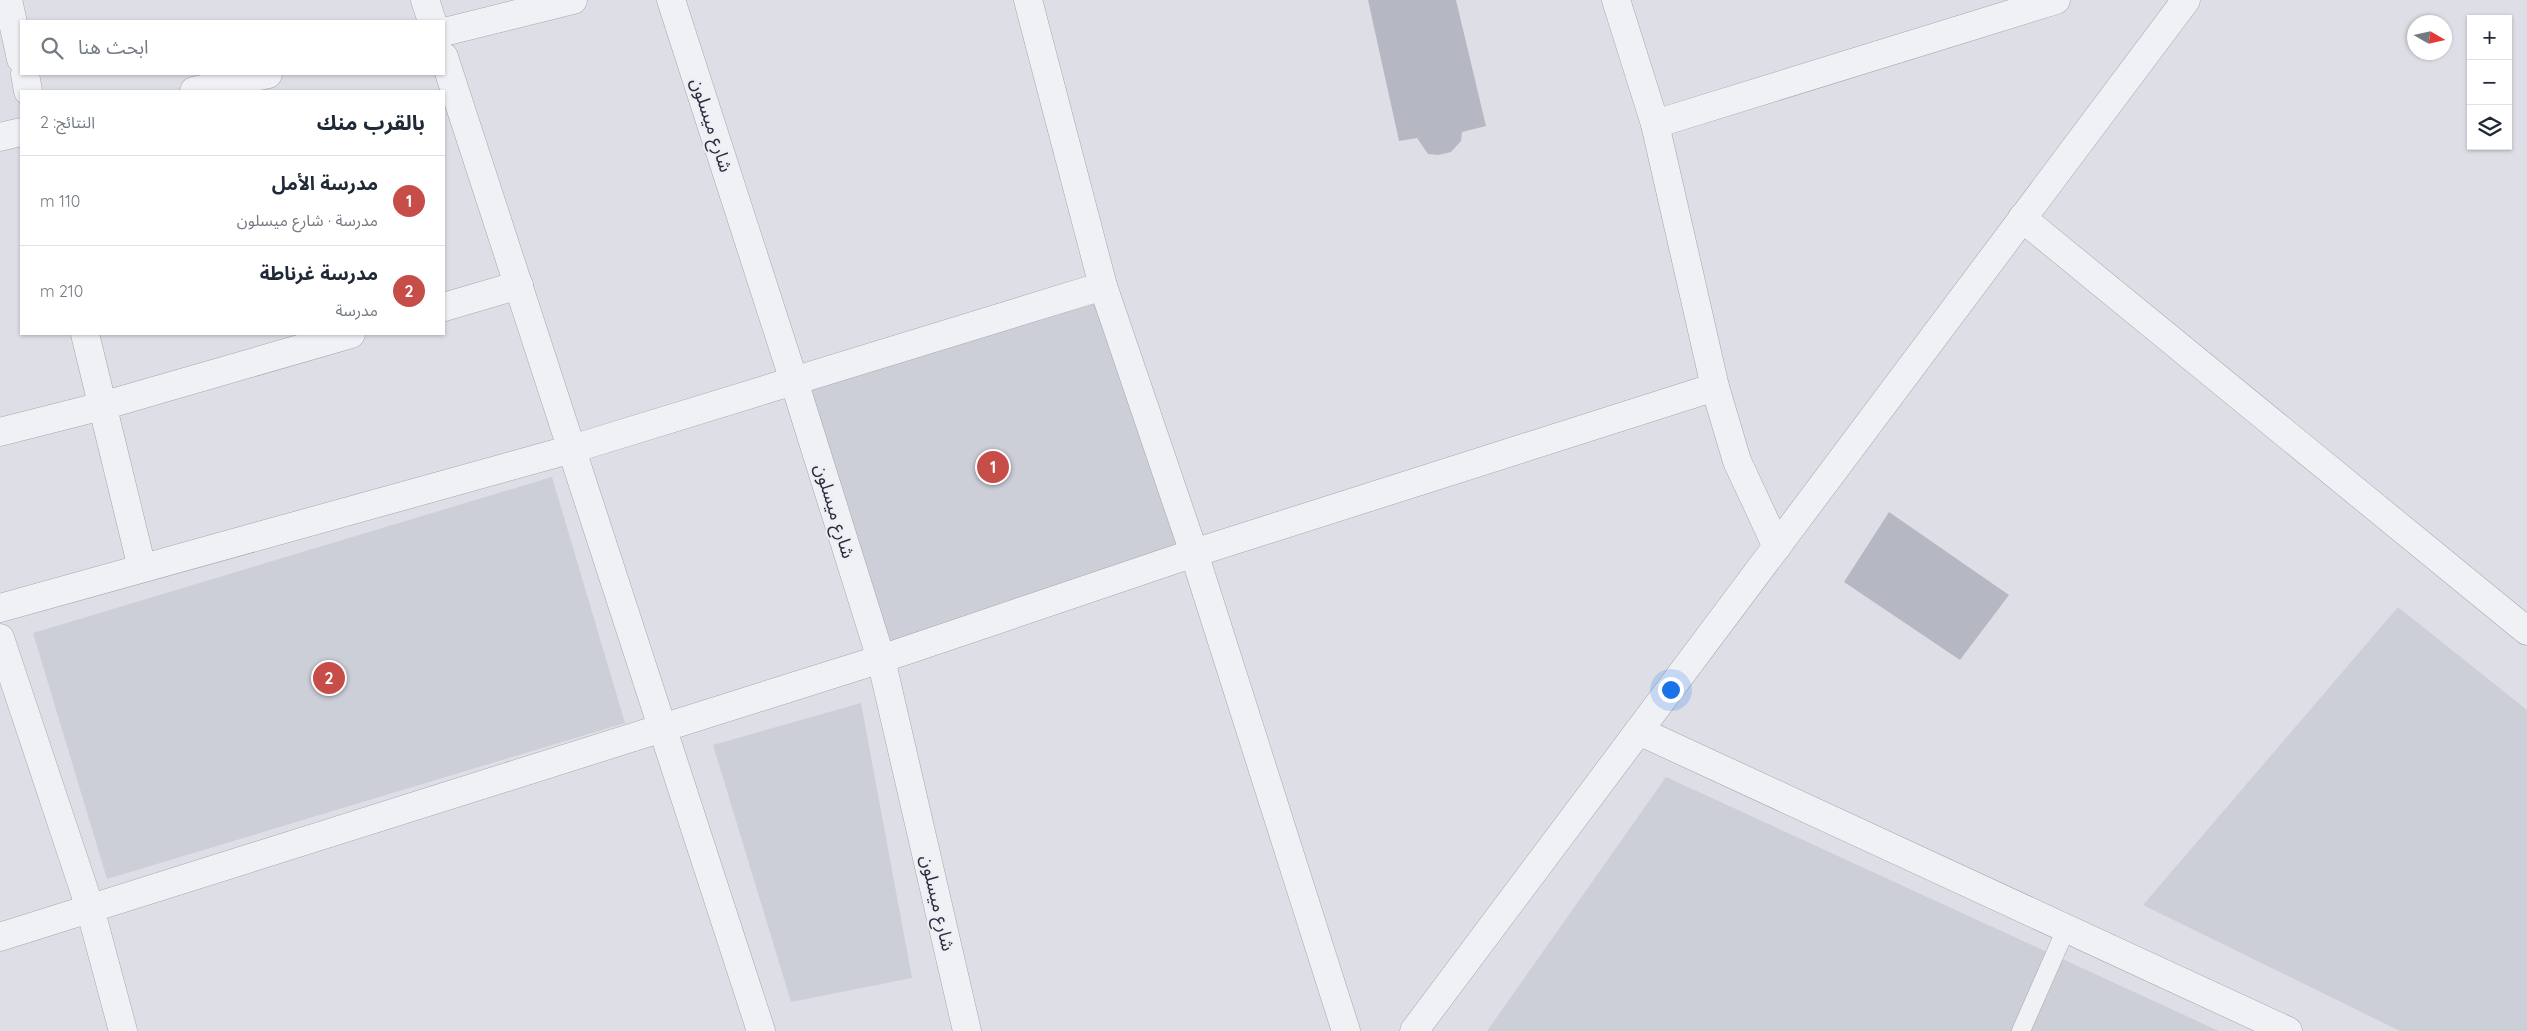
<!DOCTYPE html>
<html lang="ar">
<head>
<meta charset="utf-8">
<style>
	body { margin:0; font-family:Quicksand,"Noto Sans Arabic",sans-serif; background:#f2f2f3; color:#1f2937; direction:rtl }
	.controls { position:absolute; right:15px; top:15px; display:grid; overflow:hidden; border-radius:0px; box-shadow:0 1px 4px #0004 }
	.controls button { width:45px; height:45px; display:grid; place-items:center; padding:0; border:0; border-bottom:1px solid #e0e1e3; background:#fff; color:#1f2937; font:25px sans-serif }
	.compass { position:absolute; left:2407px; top:15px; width:45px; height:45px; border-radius:50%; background:#fff; box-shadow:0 1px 4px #0004; rotate:99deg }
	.you { position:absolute; left:1670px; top:689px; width:18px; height:18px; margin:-12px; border:4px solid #fff; border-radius:50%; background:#1a73e8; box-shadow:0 0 0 8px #1a73e833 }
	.badge { display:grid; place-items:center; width:32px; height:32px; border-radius:50%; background:#c64d48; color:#fff; font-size:16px; font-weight:700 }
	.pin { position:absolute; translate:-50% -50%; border:2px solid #fff; box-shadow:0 1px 5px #0006 }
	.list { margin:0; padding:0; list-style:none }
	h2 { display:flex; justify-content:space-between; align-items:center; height:65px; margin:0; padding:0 20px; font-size:21px }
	h2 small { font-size:16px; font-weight:400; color:#747a83 }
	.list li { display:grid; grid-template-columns:32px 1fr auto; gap:15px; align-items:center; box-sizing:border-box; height:90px; padding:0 20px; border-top:1px solid #e0e1e3 }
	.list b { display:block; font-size:19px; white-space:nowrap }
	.list p { margin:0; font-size:16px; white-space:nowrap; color:#747a83 }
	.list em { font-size:16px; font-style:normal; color:#747a83 }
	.icon { flex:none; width:28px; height:28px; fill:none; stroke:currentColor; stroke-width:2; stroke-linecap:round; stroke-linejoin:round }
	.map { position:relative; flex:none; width:2527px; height:1031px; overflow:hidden; direction:ltr }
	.search { position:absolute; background:#fff; box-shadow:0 1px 4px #0004; left:20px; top:20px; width:425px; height:55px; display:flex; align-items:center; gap:12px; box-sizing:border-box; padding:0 18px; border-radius:0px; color:#747a83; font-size:19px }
	.panel { position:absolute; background:#fff; box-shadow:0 1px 4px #0004; left:20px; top:90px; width:425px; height:245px; border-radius:0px; direction:rtl }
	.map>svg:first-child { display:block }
	.built { fill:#ccced8 }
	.building { fill:#b5b8c3 }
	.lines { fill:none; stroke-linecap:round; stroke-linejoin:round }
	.service-casing { stroke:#a4a5b0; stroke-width:19 }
	.minor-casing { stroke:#a4a5b0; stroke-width:29 }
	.tertiary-casing { stroke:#a4a5b0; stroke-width:29 }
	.service { stroke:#f0f1f5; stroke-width:18 }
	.minor { stroke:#f0f1f5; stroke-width:28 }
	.tertiary { stroke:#f0f1f5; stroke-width:28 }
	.labels { text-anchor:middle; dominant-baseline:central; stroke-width:4; stroke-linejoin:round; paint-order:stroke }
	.street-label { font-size:18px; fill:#282b3c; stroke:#edeef4 }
</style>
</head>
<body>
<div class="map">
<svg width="2527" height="1031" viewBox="0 0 2527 1031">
	<rect width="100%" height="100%" fill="#dedfe6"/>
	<g class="built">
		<polygon points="1103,286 1194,553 881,659 794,381"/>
		<polygon points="552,477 625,723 107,879 33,633"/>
		<polygon points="2398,607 2527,710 2527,1031 2400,1031 2143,905"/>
		<polygon points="861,703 912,978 791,1002 713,745"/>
		<polygon points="1666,777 2219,1031 1487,1031"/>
	</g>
	<g class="building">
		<polygon points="1368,0 1456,0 1486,126 1462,132 1461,141 1451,152 1438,155 1428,154 1417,138 1399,141"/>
		<polygon points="1889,512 2009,595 1960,660 1844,582"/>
	</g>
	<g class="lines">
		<g class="service-casing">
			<polyline id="service" points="2021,1031 2066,929"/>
		</g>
		<g class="minor-casing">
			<g id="minor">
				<polyline points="8,0 21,59"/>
				<polyline points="425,0 432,21"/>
				<polyline points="671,0 794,381 881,659 967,1031"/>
				<polyline points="1028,0 1103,286 1194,553 1346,1031"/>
				<polyline points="1616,0 1655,124 1715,387 1737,461 1777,547"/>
				<polyline points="444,32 573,0"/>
				<polyline points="444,57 761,1031"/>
				<polyline points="25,74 28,91"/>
				<polyline points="194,91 268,74"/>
				<polyline points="1655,124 2056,0"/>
				<polyline points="0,137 21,132"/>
				<polyline points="2022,218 2527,631"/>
				<polyline points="444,307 519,285"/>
				<polyline points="85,334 142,568"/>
				<polyline points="0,432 102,406 351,334"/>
				<polyline points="0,608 572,449 1103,286"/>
				<polyline points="0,638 90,908 123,1031"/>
				<polyline points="1639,731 2288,1031"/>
				<polyline points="0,937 881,659 1194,553 1715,387"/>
			</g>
		</g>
		<g class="tertiary-casing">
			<polyline id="tertiary" points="1414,1031 2186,0"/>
		</g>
		<use href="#service" class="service"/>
		<use href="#minor" class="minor"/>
		<use href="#tertiary" class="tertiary"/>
	</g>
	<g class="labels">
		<g class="street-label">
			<text transform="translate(712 125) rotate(72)">شارع ميسلون</text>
			<text transform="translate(835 511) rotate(73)">شارع ميسلون</text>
			<text transform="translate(938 903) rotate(77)">شارع ميسلون</text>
		</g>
	</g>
</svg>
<div class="controls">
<button>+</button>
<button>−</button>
<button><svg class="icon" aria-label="layers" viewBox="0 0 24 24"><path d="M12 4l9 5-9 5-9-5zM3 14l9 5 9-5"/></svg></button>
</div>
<svg class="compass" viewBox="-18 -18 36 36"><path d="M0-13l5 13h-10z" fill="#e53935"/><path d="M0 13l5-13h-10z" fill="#747a83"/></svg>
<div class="you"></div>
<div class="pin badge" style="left:993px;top:467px">1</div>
<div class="pin badge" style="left:329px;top:678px">2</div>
<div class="search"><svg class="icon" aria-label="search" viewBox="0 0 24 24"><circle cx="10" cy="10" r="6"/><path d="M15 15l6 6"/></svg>ابحث هنا</div>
<section class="panel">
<h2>بالقرب منك<small>النتائج: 2</small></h2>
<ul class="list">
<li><span class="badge">1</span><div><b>مدرسة الأمل</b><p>مدرسة · شارع ميسلون</p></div><em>110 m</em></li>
<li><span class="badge">2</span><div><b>مدرسة غرناطة</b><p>مدرسة</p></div><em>210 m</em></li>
</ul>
</section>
</div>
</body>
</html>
